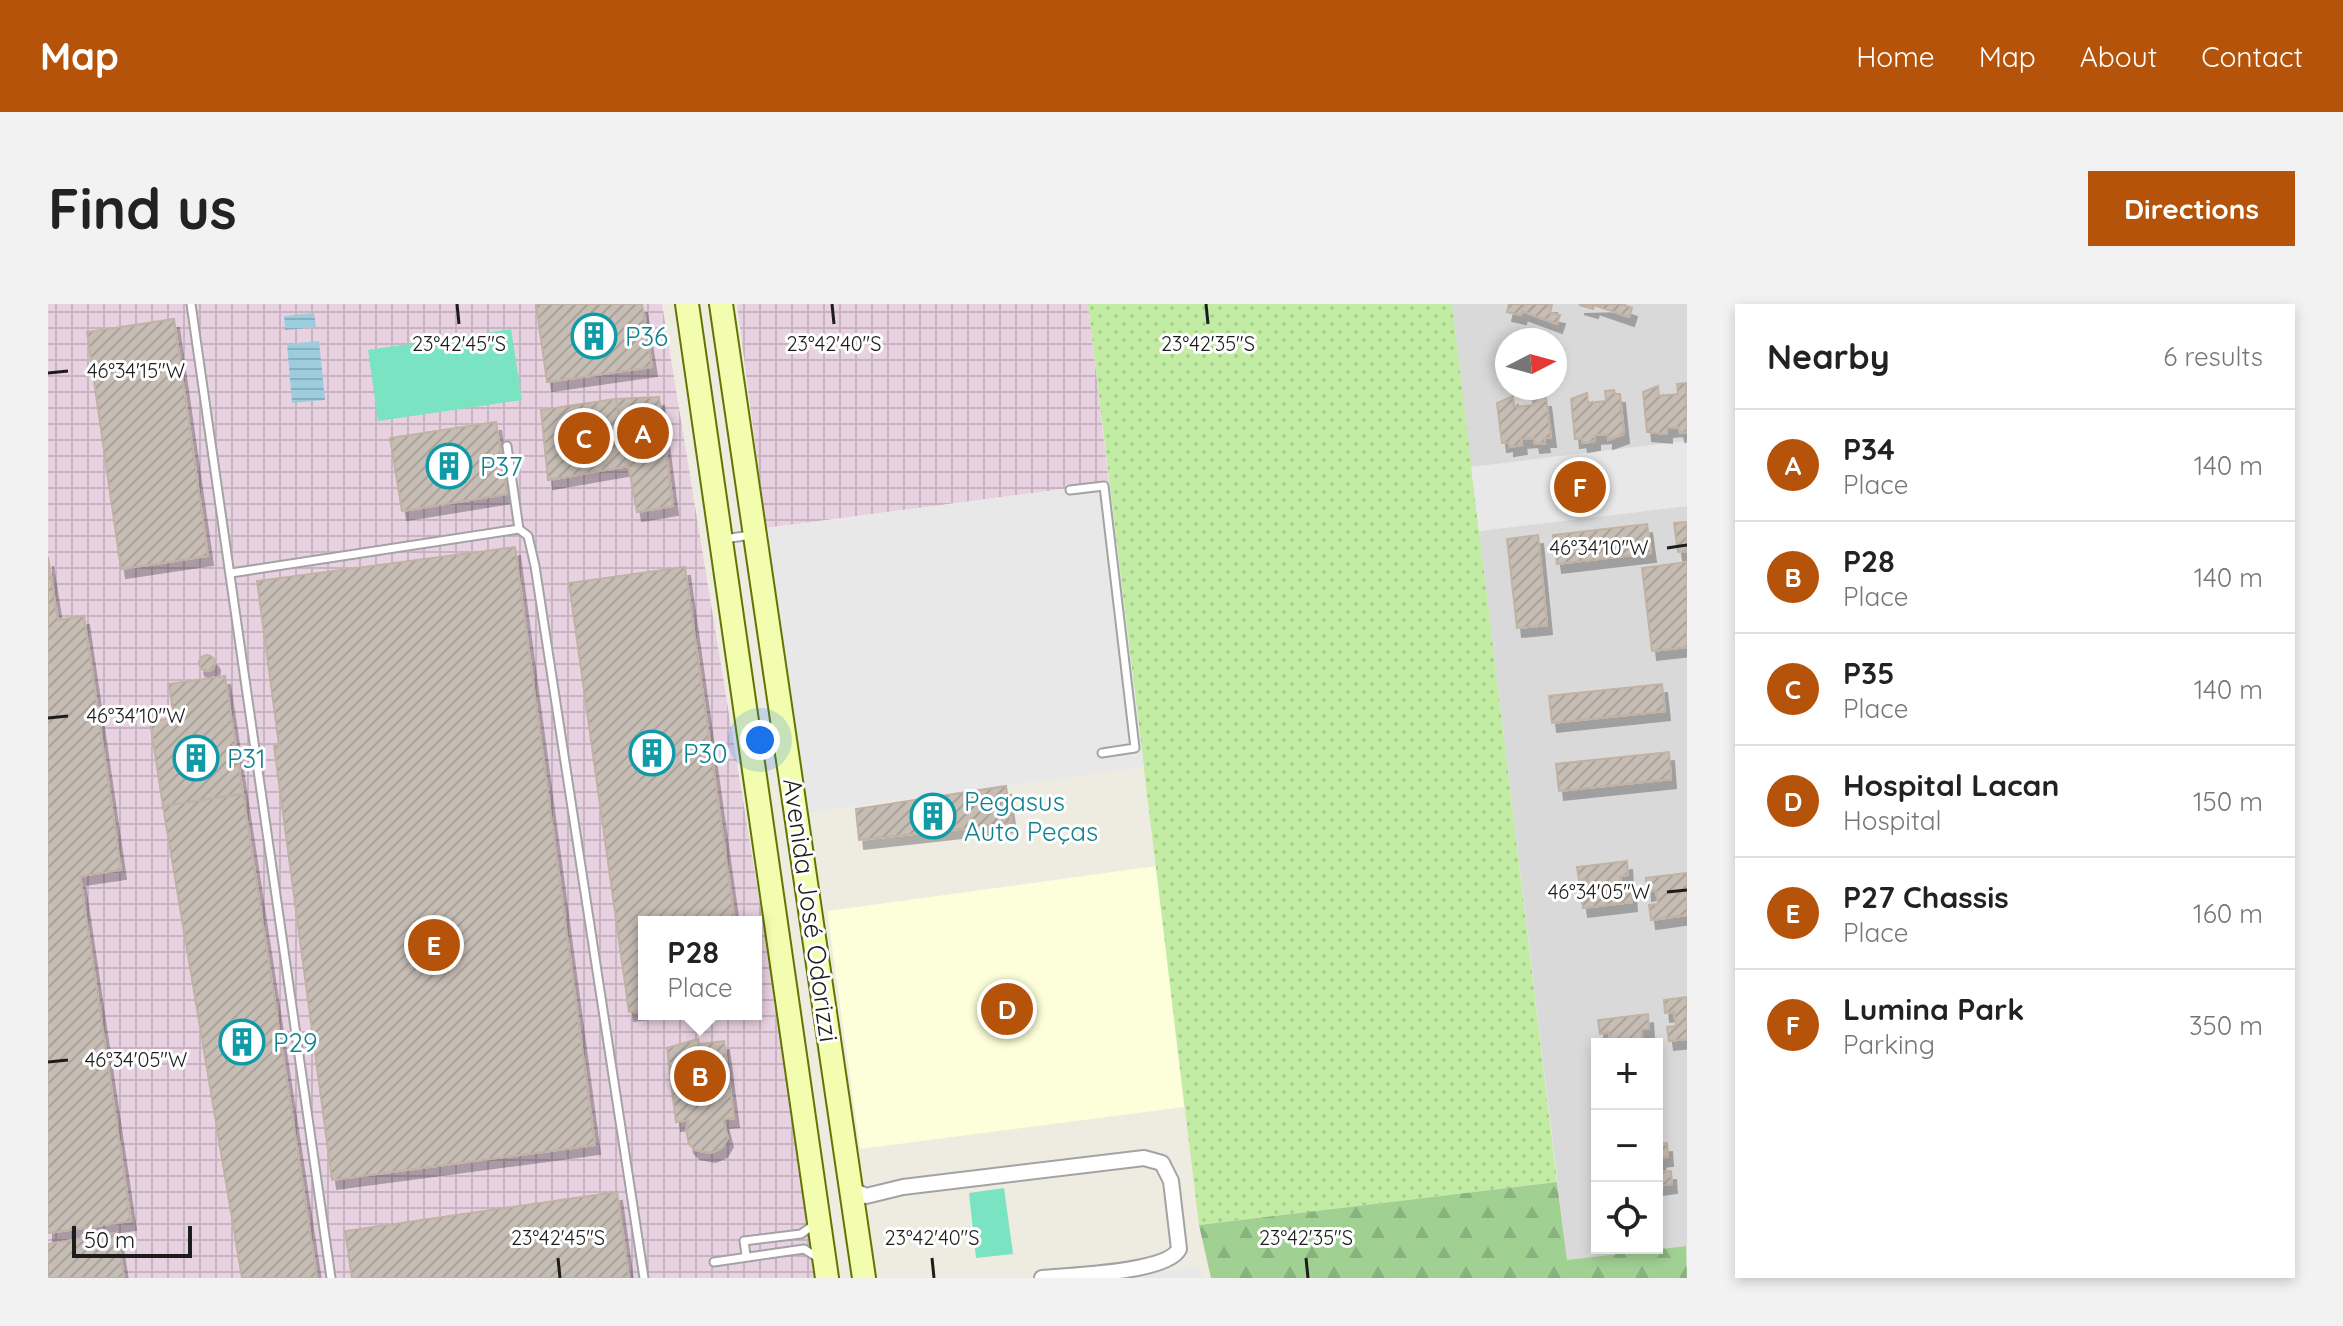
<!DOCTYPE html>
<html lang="en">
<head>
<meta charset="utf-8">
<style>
	body { margin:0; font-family:Quicksand,sans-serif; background:#f2f2f2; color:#222 }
	.controls { position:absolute; right:24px; bottom:24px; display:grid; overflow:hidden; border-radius:0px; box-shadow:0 4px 12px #0003 }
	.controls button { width:72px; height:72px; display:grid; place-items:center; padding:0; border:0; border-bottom:2px solid #e0e0e0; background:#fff; color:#222; font:40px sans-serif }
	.compass { position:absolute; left:1447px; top:24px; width:72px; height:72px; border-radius:50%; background:#fff; box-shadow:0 4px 12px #0003; rotate:84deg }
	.scale { position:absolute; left:24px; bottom:20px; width:120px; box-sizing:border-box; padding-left:8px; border:4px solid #1c1c1c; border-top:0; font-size:22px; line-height:28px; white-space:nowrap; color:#1c1c1c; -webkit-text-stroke:6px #fff; paint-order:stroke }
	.you { position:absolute; left:712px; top:436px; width:28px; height:28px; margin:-20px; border:6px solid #fff; border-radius:50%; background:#1a73e8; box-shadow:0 0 0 12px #1a73e833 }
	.badge { display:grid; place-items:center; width:52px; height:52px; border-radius:50%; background:#b45309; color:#fff; font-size:26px; font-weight:700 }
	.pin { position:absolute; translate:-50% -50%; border:4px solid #fff; box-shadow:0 2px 8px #0006 }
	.popup { position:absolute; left:590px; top:612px; width:124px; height:104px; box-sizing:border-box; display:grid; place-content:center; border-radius:0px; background:#fff; filter:drop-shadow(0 2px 6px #0005); font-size:26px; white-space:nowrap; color:#767676 }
	.popup b { font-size:30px; color:#222 }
	.popup::after { content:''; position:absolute; left:50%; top:100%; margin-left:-16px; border:16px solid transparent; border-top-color:#fff }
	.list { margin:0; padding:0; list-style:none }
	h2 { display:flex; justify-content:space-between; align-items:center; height:104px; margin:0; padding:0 32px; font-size:34px }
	h2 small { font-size:26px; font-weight:400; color:#767676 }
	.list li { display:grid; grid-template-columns:52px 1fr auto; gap:24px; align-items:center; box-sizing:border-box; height:112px; padding:0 32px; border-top:2px solid #e0e0e0 }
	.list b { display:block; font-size:30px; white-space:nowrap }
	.list p { margin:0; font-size:26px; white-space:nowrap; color:#767676 }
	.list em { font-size:26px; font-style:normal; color:#767676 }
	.icon { flex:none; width:44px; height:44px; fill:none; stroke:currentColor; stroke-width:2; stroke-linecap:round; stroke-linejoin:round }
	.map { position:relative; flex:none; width:1639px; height:974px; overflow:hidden; border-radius:0px }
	header { display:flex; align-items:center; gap:48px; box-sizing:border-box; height:112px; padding:0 40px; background:#b45309; color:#fff }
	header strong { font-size:38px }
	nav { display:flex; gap:44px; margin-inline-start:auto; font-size:28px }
	.intro { display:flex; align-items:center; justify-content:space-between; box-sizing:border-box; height:192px; padding:0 48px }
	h1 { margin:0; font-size:56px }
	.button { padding:20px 36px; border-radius:0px; background:#b45309; color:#fff; font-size:28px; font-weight:700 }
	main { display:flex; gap:48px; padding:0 48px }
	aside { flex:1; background:#fff; border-radius:0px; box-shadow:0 4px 12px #0003 }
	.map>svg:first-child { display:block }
	.residential { fill:#dad9d9; fill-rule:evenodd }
	.industrial { fill:url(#industrial-grid); fill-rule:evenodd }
	.education { fill:#fcffd9 }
	.grass { fill:url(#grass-dots) }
	.forest { fill:url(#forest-firs) }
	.pitch { fill:#79e3c2 }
	.parking { fill:#e8e8e8 }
	.water { fill:url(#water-rules) }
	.building { fill:url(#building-hatch); stroke:#c1b2a3; stroke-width:2; filter:url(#shadow) }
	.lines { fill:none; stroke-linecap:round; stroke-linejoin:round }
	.lane-casing { stroke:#a3a3a3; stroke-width:11 }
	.street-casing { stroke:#a3a3a3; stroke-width:18 }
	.secondary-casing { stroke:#617600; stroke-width:26 }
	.lane { stroke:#fff; stroke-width:7 }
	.street { stroke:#fff; stroke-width:14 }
	.secondary { stroke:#f3fdb0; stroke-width:22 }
	.ticks { fill:none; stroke:#1c1c1c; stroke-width:3 }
	.labels { text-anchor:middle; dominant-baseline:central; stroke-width:6; stroke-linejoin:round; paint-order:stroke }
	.culture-label { font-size:26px; fill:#0d838f; stroke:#fff; text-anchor:start }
	.street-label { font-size:26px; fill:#1c1c1c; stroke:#fff }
	.ticks-label { font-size:20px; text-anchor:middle; fill:#1c1c1c; stroke:#fff; stroke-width:6; stroke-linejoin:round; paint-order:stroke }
</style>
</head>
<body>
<header>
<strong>Map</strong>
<nav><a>Home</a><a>Map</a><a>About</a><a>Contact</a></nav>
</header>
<div class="intro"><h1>Find us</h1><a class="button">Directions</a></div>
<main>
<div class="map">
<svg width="1639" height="974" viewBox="0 0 1639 974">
	<defs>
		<pattern id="industrial-grid" width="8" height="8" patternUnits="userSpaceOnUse" patternTransform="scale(2)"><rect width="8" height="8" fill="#e8d2e2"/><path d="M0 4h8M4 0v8" fill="none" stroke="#c6b4c1"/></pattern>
		<pattern id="grass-dots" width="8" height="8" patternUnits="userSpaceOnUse" patternTransform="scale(2)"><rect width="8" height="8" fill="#c2eca3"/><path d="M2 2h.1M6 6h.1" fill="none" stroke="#a6ca8c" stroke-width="1.8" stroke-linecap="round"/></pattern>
		<pattern id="forest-firs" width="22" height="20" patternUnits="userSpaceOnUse" patternTransform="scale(2)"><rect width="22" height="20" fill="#a1d093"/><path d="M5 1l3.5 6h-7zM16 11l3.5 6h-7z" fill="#8ab27e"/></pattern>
		<pattern id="water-rules" width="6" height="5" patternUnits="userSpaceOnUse" patternTransform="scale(2)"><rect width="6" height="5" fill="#9eccdf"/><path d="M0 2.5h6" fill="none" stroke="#88afbf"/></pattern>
		<pattern id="building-hatch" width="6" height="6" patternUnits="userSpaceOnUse" patternTransform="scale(2)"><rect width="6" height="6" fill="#c6bdb4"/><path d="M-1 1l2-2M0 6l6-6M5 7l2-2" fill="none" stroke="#aaa29a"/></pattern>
		<filter id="shadow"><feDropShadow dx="5" dy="9" stdDeviation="0" flood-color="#0004"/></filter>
	</defs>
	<rect width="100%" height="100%" fill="#eeebe1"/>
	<g class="residential">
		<path d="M 1404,0 L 1639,0 L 1639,137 L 1423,163 ZM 1459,36 L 1507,36 L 1507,84 L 1459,84 Z"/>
		<path d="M 1639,202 L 1639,948 L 1638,942 L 1519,956 L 1431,227 ZM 1549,740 L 1609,740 L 1609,944 L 1549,944 Z"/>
	</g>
	<g class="industrial">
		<path d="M 0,0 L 614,0 L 773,974 L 0,974 ZM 596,618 L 708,618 L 708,710 L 596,710 Z"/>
		<polygon points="689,0 1040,0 1061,179 718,224"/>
	</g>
	<polygon class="education" points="1108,562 1136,803 812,845 779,607"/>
	<polygon class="grass" points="1040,0 1404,0 1509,878 1151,921"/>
	<polygon class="forest" points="1509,878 1519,956 1638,942 1639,974 1163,974 1151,921"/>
	<g class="pitch">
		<polygon points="463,25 474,96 330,117 320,46"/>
		<polygon points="956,884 965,950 928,954 921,889"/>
	</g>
	<g class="parking">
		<polygon points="1639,137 1639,202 1431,227 1423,163"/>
		<polygon points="1061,179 1096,463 756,509 718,224"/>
		<polygon points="1152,962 1154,974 1075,974"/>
	</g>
	<g class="water">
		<polygon points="266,9 268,23 237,26 236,12"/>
		<polygon points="271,37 277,96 244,99 239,40"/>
	</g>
	<g class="building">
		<polygon points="488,0 594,0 604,63 499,78"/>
		<polygon points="1461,0 1504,0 1502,9 1512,11 1509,20 1474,7 1473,11 1459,8"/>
		<polygon points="1574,0 1584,4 1581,13 1546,1 1545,5 1531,1"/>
		<polygon points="126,15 160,252 73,265 39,28"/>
		<polygon points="1638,79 1639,128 1632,129 1631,123 1619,124 1619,130 1599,128 1595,88 1610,82 1611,92 1630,90 1629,80"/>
		<polygon points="1566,86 1567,90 1572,90 1576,130 1560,136 1560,130 1547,131 1547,137 1535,139 1534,134 1527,135 1523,95 1539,89 1540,99 1558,97 1557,87"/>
		<polygon points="1493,89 1493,94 1498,94 1503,134 1496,134 1497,139 1487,140 1486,134 1473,135 1474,141 1461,143 1461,138 1454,139 1449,99 1465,92 1466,103 1485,101 1484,90"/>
		<polygon points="611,93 625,202 589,208 568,95"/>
		<polygon points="568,95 581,162 500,176 493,106"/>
		<polygon points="448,118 459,190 354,207 342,134"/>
		<polygon points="1639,218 1639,247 1630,248 1626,219"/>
		<polygon points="1599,220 1603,249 1509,260 1505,231"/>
		<polygon points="1490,231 1499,321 1469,324 1459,235"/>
		<polygon points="467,243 547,841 284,876 226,442 231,441 209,277"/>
		<polygon points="0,253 10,316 36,312 73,566 32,572 83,917 0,929"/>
		<polygon points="1639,258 1639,343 1604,347 1594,264"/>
		<polygon points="637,263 687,618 596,618 596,706 581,708 521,279"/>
		<circle cx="159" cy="359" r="8"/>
		<polygon points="177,372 195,490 115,502 102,417 126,414 121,380"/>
		<polygon points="1614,380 1617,407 1504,419 1501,392"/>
		<polygon points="1621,448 1623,475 1511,487 1508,460"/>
		<polygon points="958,482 963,519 811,536 808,505"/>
		<polygon points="195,490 269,974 194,974 115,502"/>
		<polygon points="1579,557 1580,571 1572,572 1574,587 1583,585 1584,598 1535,604 1533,590 1542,589 1540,575 1531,576 1529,563"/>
		<polygon points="1639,569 1639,611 1603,616 1601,601 1610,600 1608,586 1599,588 1598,574"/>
		<polygon points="1639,693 1639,735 1621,737 1619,723 1628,722 1626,708 1617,709 1616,696"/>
		<polygon points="1600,710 1601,725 1593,725 1595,740 1604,740 1562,740 1561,728 1552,730 1550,716"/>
		<polygon points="650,735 651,740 676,737 686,814 675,815 680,834 674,844 663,849 647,846 641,840 638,826 641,816 628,818 619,744"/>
		<polygon points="1619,839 1620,853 1612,854 1614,868 1623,867 1624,880 1609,882 1609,840"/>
		<polygon points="569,888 581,974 304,974 297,927"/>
		<polygon points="69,929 76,974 0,974 0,940"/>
	</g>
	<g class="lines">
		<g class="lane-casing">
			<g id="lane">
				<polyline points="143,0 283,974"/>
				<polyline points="459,142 471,225 480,232 487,262 596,974"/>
				<polyline points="1022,186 1056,182 1087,444 1054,449"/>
				<polyline points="676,235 703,231"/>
				<polyline points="183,269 471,225"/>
				<polyline points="698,951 696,937 753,930 768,919"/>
				<polyline points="666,958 756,945 772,955"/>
			</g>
		</g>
		<g class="street-casing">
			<path id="street" d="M 803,885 L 818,892 L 855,883 L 1096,854 L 1114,859 L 1123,877 L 1131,945 C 1119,969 1022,971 994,974"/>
		</g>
		<g class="secondary-casing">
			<g id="secondary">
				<polyline points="639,0 779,974"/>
				<polyline points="673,0 816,974"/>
			</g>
		</g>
		<use href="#lane" class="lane"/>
		<use href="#street" class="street"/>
		<use href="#secondary" class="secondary"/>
	</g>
	<path class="ticks" d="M 409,0 L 411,20M 784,0 L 786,20M 1158,0 L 1160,20M 0,69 L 20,67M 1619,244 L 1639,241M 0,414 L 20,412M 1619,588 L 1639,586M 0,758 L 20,756M 510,954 L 512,974M 884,954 L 886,974M 1258,954 L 1260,974"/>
	<defs>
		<g id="building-ring" transform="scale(2.3)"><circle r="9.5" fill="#fff" stroke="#0f9aa8" stroke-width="1.5"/><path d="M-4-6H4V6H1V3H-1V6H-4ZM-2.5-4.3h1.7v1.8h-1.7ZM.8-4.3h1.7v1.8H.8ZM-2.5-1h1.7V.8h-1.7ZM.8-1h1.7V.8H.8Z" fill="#0f9aa8"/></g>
	</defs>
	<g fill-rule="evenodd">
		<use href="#building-ring" x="546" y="32"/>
		<use href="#building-ring" x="401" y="162"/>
		<use href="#building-ring" x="604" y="449"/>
		<use href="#building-ring" x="148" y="454"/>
		<use href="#building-ring" x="885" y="512"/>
		<use href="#building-ring" x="194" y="738"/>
	</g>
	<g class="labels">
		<g class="culture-label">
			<text x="577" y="32">P36</text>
			<text x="432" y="162">P37</text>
			<text x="635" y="449">P30</text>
			<text x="179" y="454">P31</text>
			<text x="916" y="497">Pegasus<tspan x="916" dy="30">Auto Peças</tspan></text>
			<text x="225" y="738">P29</text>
		</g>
		<g class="street-label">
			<text transform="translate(763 606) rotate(82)">Avenida José Odorizzi</text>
		</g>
	</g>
	<g class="ticks-label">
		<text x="411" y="47">23°42'45"S</text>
		<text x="786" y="47">23°42'40"S</text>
		<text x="1160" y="47">23°42'35"S</text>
		<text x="88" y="74">46°34'15"W</text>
		<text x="1551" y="251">46°34'10"W</text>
		<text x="88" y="419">46°34'10"W</text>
		<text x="1551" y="595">46°34'05"W</text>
		<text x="88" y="763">46°34'05"W</text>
		<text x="510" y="941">23°42'45"S</text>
		<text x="884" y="941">23°42'40"S</text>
		<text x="1258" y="941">23°42'35"S</text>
	</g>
</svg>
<div class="controls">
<button>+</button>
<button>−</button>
<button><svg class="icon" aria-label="locate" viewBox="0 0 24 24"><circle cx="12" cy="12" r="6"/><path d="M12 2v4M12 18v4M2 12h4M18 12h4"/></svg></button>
</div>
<svg class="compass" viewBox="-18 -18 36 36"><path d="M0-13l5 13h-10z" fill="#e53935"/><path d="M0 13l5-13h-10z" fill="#767676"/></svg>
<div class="scale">50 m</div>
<div class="you"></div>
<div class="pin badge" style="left:595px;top:129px">A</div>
<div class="pin badge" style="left:652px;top:772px">B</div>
<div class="popup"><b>P28</b>Place</div>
<div class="pin badge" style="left:536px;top:134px">C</div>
<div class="pin badge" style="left:959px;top:705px">D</div>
<div class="pin badge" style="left:386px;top:641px">E</div>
<div class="pin badge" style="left:1532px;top:183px">F</div>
</div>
<aside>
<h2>Nearby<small>6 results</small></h2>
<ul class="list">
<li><span class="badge">A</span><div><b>P34</b><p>Place</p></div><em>140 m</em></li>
<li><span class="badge">B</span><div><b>P28</b><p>Place</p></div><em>140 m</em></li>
<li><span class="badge">C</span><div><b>P35</b><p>Place</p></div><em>140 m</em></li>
<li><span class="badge">D</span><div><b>Hospital Lacan</b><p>Hospital</p></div><em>150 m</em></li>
<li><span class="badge">E</span><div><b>P27 Chassis</b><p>Place</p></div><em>160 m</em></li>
<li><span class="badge">F</span><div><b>Lumina Park</b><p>Parking</p></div><em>350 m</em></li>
</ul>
</aside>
</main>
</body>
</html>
